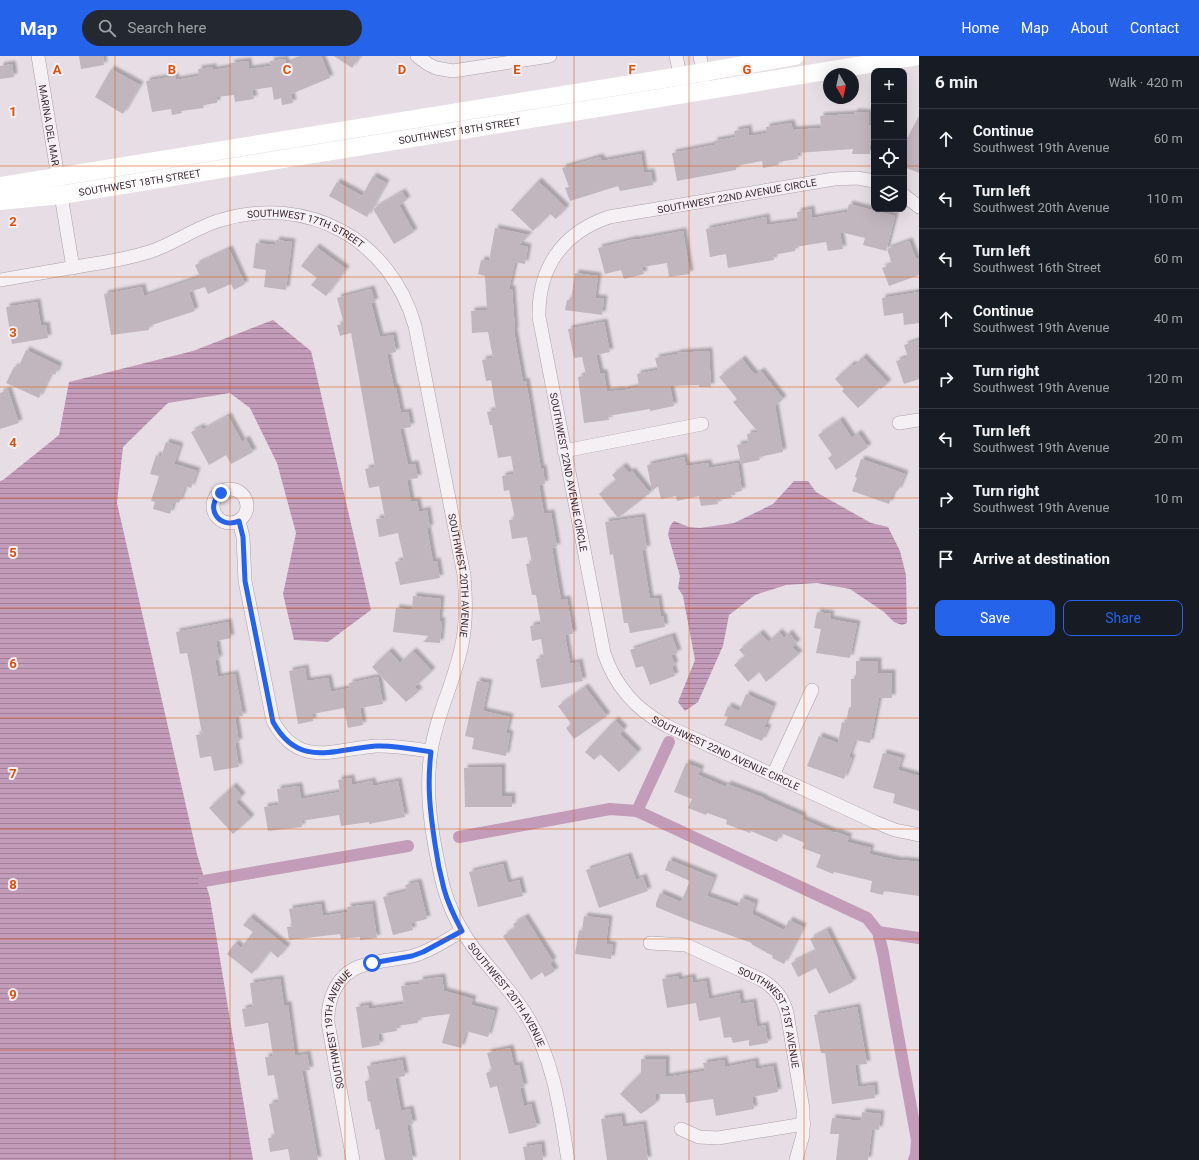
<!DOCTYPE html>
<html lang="en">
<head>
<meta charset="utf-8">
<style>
	body { margin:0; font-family:Roboto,sans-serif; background:#242831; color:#f1f3f6 }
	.controls { position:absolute; right:12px; top:12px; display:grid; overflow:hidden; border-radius:8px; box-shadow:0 4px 16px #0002 }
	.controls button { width:36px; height:36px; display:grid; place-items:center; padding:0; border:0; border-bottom:1px solid #363941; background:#171b24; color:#f1f3f6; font:20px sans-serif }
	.compass { position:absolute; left:823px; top:12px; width:36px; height:36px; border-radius:50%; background:#171b24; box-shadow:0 4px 16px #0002; rotate:171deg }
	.stop { position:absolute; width:12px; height:12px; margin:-9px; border:3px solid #2563eb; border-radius:50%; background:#fff }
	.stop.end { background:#2563eb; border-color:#fff; box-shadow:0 1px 4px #0008 }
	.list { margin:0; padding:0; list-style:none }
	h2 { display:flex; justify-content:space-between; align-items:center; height:52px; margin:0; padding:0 16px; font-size:17px }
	h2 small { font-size:13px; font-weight:400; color:#9ea1a6 }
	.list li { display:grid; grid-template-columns:26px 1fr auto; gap:12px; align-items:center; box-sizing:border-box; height:60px; padding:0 16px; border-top:1px solid #363941 }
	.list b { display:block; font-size:15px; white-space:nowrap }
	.list p { margin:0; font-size:13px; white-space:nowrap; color:#9ea1a6 }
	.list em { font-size:13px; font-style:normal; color:#9ea1a6 }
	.actions { display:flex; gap:8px; padding:12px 16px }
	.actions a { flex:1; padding:9px 0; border:1px solid #2563eb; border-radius:8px; text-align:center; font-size:14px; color:#2563eb }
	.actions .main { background:#2563eb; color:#fff }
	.icon { flex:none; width:22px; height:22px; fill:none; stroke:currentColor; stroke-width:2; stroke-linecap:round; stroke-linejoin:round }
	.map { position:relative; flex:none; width:919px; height:1104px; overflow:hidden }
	header { display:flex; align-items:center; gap:24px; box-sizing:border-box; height:56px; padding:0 20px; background:#2563eb; color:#fff }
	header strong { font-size:19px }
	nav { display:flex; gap:22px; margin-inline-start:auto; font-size:14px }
	.search { width:280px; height:36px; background:#242831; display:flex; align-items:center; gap:10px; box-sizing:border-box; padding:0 14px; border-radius:22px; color:#9ea1a6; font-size:15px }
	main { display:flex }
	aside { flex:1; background:#171b24 }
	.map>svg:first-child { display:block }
	.water { fill:url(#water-rules) }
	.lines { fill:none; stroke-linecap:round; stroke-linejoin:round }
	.canal { stroke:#c39cba; stroke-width:12 }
	.building { fill:#c2b6be; filter:url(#shadow) }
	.minor-casing { stroke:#aca0a8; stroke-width:14 }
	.minor { stroke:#f5f0f3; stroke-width:13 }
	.secondary { stroke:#fff; stroke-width:18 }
	.route { stroke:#2563eb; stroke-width:5 }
	.grid { fill:none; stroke:#d75410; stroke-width:1; stroke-opacity:0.55 }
	.labels { text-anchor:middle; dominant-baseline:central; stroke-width:4; stroke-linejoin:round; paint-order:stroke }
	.street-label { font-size:10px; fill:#3b2935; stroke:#f4edf2 }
	.grid-label { font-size:13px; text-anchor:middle; font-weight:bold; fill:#d75410; stroke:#f4edf2; stroke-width:4; stroke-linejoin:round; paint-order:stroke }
</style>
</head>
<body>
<header>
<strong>Map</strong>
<div class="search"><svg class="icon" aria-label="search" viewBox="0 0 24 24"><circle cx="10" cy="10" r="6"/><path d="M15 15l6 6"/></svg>Search here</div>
<nav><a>Home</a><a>Map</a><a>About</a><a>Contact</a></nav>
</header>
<main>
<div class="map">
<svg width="919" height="1104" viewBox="0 0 919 1104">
	<defs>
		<pattern id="water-rules" width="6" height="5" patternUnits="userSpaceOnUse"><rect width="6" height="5" fill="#c39cba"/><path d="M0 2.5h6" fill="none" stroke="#a07f98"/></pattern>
		<filter id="shadow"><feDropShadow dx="3.5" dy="-3.5" stdDeviation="1" flood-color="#0004"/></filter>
	</defs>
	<rect width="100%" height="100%" fill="#e6dee4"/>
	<g class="water">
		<polygon points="273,264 311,295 371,554 328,586 294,584 283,538 296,477 277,407 250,352 230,337 168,347 123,391 117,447 197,798 210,842 253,1104 0,1104 0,425 3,424 59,379 69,326 193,295"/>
		<polygon points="794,425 808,425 816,436 871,467 888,471 900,495 906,519 907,567 902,569 894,566 884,556 850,533 817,527 786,529 755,539 729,559 723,590 698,646 685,655 678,646 695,604 683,540 678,532 680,520 668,479 670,470 674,465 689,471 700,472 734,467 773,448"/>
	</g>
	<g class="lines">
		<g class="canal">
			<polyline points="637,755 669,686"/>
			<polyline points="459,781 610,753 637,755 867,862 878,876 883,897 917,1084 916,1099 914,1104"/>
			<polyline points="204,825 408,790"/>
			<polyline points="878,876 919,882"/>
		</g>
	</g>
	<g class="building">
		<polygon points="79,0 103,0 104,9 81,13"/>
		<polygon points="306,0 321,0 330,22 291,38 293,47 282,49 281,42 274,44 272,31 252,34 254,43 235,46 234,39 217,41 217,47 203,49 204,52 181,55 182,57 172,59 171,53 152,56 146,25 175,20 176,24 199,20 198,13 213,11 213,14 232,11 231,7 248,5 249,13 271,10 270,5 285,3 286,8"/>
		<polygon points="334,0 360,0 352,12"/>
		<polygon points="12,8 14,21 0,23 0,10"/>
		<polygon points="111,13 140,29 123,58 95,41"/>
		<polygon points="854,56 869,57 869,69 874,69 874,89 870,89 870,98 852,98 853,93 797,97 798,103 778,106 779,109 763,112 762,105 736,110 736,114 677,125 672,97 714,89 714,85 736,81 734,75 748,72 749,80 767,77 766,71 791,67 793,74 821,72 820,60 854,58"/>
		<polygon points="919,60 919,117 904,111 904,88"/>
		<polygon points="641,98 644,117 651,116 653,129 620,135 618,130 570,145 565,132 569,131 562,112 600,101 602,105"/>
		<polygon points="373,120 386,127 367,161 329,140 337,126 362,140"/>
		<polygon points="538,125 566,152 556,163 550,158 533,175 511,154"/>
		<polygon points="402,136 407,144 399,149 414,176 394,188 373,153"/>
		<polygon points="849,148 895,160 886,195 863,189 865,182 840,176 843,193 828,195 826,186 795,191 795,195 773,199 774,204 728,212 726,198 710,201 706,173 766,161 767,169 798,165 797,156 811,153 812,162 847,156"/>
		<polygon points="495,172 529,179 519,189 528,191 525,208 515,206 509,233 512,233 515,275 514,275 523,326 526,325 541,413 543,412 545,428 539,429 544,458 551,457 557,491 552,492 561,544 567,543 573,578 565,579 570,608 579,606 583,625 541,632 536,603 544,601 541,583 532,585 530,570 541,568 536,539 532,539 526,508 532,507 527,481 512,483 509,464 515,463 509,434 504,435 502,420 514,418 511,400 498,402 492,369 490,369 487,356 496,354 491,324 486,325 482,304 493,302 488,276 472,277 471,255 487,254 485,220 478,218 481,204 489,205"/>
		<polygon points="683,175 690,218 669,221 667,207 642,211 644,218 624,223 621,214 605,218 598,192 635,183 635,184"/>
		<polygon points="276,184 292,186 286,234 264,231 266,214 253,212 256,187 275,189"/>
		<polygon points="909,185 916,203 919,202 919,219 889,230 882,212 892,208 887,193"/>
		<polygon points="316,191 346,213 326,240 311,229 317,222 301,210"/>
		<polygon points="229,193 245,228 234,234 231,228 208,238 205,231 189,236 195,255 149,270 149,274 111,279 104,238 142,231 144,240 200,221 195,209"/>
		<polygon points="575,217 598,220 595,242 604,243 602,259 565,254 567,244 571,244"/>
		<polygon points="371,233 375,246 371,247 380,281 393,279 396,296 387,298 394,332 396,332 401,357 408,356 411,371 400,373 408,409 415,408 418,422 407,424 411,446 417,445 419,456 427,454 430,472 427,472 433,506 437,505 440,522 400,529 395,506 404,504 398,477 379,481 376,463 385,462 379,430 369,432 365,413 375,411 351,277 340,280 337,269 344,268 337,242"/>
		<polygon points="919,236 919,267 904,269 903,257 884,260 882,242"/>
		<polygon points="37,246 41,270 46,269 48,282 12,288 6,251"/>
		<polygon points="604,266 610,296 596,299 600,317 604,317 607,336 620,334 621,335 639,331 637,318 658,314 655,302 677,298 677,297 709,295 711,331 699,331 699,329 670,330 674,350 650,355 650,353 608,360 609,364 584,367 578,321 586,319 582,301 574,302 568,273"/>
		<polygon points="919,284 919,323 904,328 896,305 908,301 904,289"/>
		<polygon points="26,294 59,310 55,319 51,317 39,342 6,327 14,311 18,312"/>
		<polygon points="863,301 888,327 881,333 879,332 858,352 842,335 844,333 835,323 852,308 854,310"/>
		<polygon points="742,303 755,319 761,315 783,343 775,350 783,396 759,401 760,404 741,408 737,389 748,387 747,378 758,376 733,346 737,343 719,321"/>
		<polygon points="8,334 19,367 0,373 0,337"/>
		<polygon points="228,360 242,386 246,383 253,396 231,408 226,399 209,409 191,376 201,371 203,374"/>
		<polygon points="840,364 852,382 858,377 868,391 836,414 828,402 832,399 818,379"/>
		<polygon points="166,386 180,390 174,408 197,415 191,432 185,430 179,447 174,445 170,458 153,453 155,446 151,445 159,420 150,418 156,399 161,401"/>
		<polygon points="684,401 686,410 708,407 709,412 738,407 742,435 731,437 732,442 717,444 718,448 701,450 699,440 677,445 676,440 661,443 658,430 652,435 647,409"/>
		<polygon points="861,403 905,418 898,435 894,434 889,448 852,435 857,422 855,421"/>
		<polygon points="623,410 629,417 632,415 650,437 618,462 599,438 616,424 612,419"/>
		<polygon points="642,461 647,493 642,494 650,543 658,542 661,561 663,560 665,571 630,577 628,567 624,567 613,498 610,499 605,466"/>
		<polygon points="413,540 441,543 439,565 442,565 440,587 423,586 429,580 393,576 396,552 412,554"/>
		<polygon points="817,556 831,558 830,563 857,568 850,602 816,597 821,573 814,572"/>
		<polygon points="228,566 231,582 216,585 219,603 215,604 218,621 235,618 243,660 235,661 239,686 235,687 239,711 214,715 211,700 200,702 196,679 202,678 191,616 187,597 180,598 176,576"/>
		<polygon points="779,576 784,582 789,577 797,587 792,591 799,598 766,626 759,616 748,626 734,609 745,600 739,594 760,577 768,586"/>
		<polygon points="672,580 678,597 671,599 675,609 672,610 675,620 650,629 643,610 636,612 630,594"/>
		<polygon points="389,595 400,607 413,595 432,615 415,631 419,635 406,646 372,611"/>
		<polygon points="856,605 878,605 878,617 892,617 892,642 879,642 870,687 855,684 849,701 852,702 844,723 807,710 819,680 838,687 842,666 846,667 849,651 851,652 851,623 856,623"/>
		<polygon points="305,612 307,625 328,622 331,636 350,632 349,627 378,621 383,648 360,652 363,669 348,672 344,652 312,658 313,665 298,668 289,615"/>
		<polygon points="477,625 489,627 483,655 510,661 506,677 510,678 506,700 472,693 474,682 465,680"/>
		<polygon points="585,631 607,660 574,683 566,672 571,668 558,650"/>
		<polygon points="746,638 773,650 764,671 768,672 762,685 724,669 728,661 724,660 728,650 739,655"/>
		<polygon points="615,664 624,673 620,678 638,696 619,716 600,698 594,704 585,696"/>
		<polygon points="883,697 902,702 898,714 919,720 919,755 893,747 895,738 873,732"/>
		<polygon points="686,707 701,713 698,719 726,731 727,728 764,742 764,743 803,760 802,763 835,777 836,776 849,781 847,786 871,792 869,798 901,805 901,804 919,806 919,840 884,835 883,839 870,836 872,825 834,816 833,818 816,811 821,799 802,792 805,787 781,777 777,786 751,775 750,777 726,768 727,764 707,757 706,759 688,752 692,743 674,736"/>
		<polygon points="502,711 502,740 512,740 512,751 465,751 464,712"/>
		<polygon points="351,722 352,729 372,725 373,730 398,725 405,761 369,768 369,766 341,770 339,759 301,765 302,771 268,775 264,751 279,749 277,733 299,730 301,743 340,736 338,724"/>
		<polygon points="233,730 242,740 236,746 251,762 233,778 209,752"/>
		<polygon points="628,800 636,824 643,821 648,835 599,852 586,814"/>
		<polygon points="669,804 714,822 707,840 738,851 741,842 755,847 752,858 784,874 789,864 803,871 784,908 772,902 773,900 751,888 752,887 695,867 656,851 656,847 660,837 681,846 690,825 665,814"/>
		<polygon points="503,808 508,827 519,824 523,840 478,851 469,816"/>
		<polygon points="418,826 427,863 411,867 413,874 393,879 383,841 407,835 405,829"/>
		<polygon points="321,848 323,860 348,856 347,851 372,848 377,882 360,884 360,881 341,883 340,878 289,884 287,871 292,871 289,853"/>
		<polygon points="584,860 609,863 606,888 613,889 611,903 575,898 579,874 582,875"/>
		<polygon points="250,861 287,891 278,902 270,895 252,918 227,898 235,887 241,892 253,876 243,869"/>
		<polygon points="525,861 553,905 550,907 555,915 545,921 542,916 531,924 503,880 515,872 513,868"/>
		<polygon points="827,874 853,926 829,938 816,912 798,921 791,907 816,895 810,883"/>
		<polygon points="678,920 679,924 692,921 693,927 706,925 709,943 739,937 741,948 753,946 757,971 765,969 768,987 749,990 749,984 733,987 731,981 724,982 720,961 699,965 696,947 667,952 662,923"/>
		<polygon points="442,921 444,935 473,943 471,949 495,955 488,981 466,975 461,992 442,987 450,958 418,962 418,967 396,970 397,975 378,978 380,989 362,992 356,951 369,949 369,953 404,948 401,930 420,928 419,924"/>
		<polygon points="280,923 284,949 288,949 295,1000 307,998 310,1014 302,1015 318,1104 290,1104 288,1093 270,1096 268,1082 275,1081 269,1048 279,1046 274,1019 268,1020 265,1001 273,1000 268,967 245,971 242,953 253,951 250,927"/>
		<polygon points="857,951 867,1008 855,1009 858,1031 874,1029 875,1042 832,1048 825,997 821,997 814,959"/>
		<polygon points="510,992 514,1010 519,1009 524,1031 520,1032 524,1050 531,1048 537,1071 509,1078 497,1030 490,1032 486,1017 492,1015 487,997"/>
		<polygon points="641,1003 666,1003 666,1021 705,1015 703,1007 724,1004 725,1011 755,1005 756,1013 773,1010 778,1036 752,1041 754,1053 716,1060 713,1043 686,1047 685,1038 656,1038 656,1047 641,1058 620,1038 641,1017"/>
		<polygon points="402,1004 405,1020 395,1022 401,1055 410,1053 413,1068 407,1069 413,1104 385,1104 379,1073 376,1074 370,1045 368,1046 365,1025 370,1024 367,1010"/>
		<polygon points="862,1056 881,1058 879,1074 872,1073 868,1104 836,1104 839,1078 830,1078 832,1062 861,1065"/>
		<polygon points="621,1060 623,1071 643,1068 648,1104 607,1104 601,1063"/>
		<polygon points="541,1088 543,1104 525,1104 523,1091"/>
	</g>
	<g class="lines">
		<g class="minor-casing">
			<g id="minor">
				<path id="s1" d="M 38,0 L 73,212"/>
				<polyline points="417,0 428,8 436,12 453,15 550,0"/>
				<polyline points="676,0 682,28"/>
				<polyline points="700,0 706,35"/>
				<path id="s2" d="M 874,125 L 857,122 L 834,123 L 609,161 C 562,177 538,212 539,261 L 604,597 C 615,630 636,654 667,670 L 875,766 L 895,774 L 919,779"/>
				<polyline points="904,139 919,151"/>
				<path id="s3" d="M 0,224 C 29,219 58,214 87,209 C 108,206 129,202 149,196 C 174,188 196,171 221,164 C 308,138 390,183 415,270 L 464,519 C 466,542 467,565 462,588 C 455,625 436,659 431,696 C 425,735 431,774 439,811 C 444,840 456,868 473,891 C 491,915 512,935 527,960 C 554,1004 560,1054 568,1104"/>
				<polyline points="899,367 919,364"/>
				<polyline points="564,395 702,368"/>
				<circle cx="230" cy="450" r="17"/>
				<path d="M 239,465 L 243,481 L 245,525 L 273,665 C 299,713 334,693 376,690 C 394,689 413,693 431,695"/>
				<polyline points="773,719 812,634"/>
				<path id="s4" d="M 650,887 L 686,889 L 762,924 C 776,933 783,942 787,957 L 803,1053 L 803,1079 L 796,1104"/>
				<polyline points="681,1073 699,1081 718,1082 804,1068"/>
				<path id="s5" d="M 353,1104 L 328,967 C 327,943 337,918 361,910 C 378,904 396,904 413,900 C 431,895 446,884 462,875"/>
			</g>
		</g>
		<use href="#minor" class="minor"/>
		<g class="secondary">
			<polyline points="0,130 681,20 795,0"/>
			<path id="s6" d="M 0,145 L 61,139 L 919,0"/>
		</g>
	</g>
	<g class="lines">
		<path class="route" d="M 221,437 C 204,451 219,474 239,465 L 243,481 L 245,525 L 273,666 C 299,713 334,693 376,690 C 394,689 413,693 431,696 C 427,729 430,755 435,788 C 437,803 440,818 444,833 C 448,848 455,862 462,875 L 423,896 L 412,900 L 372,907"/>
	</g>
	<path class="grid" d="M 115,0 L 115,1104M 230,0 L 230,1104M 345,0 L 345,1104M 460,0 L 460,1104M 574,0 L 574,1104M 689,0 L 689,1104M 804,0 L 804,1104M 0,110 L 874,110M 904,110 L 919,110M 0,221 L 919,221M 0,331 L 919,331M 0,442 L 919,442M 0,552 L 919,552M 0,662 L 919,662M 0,773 L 919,773M 0,883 L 919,883M 0,994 L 919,994"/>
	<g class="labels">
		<g class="street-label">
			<text stroke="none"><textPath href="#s1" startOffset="70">MARINA DEL MAR</textPath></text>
			<text stroke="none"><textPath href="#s6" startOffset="465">SOUTHWEST 18TH STREET</textPath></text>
			<text stroke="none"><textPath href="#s6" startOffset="141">SOUTHWEST 18TH STREET</textPath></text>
			<text transform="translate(737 140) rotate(-10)">SOUTHWEST 22ND AVENUE CIRCLE</text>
			<text stroke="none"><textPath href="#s3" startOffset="319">SOUTHWEST 17TH STREET</textPath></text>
			<text stroke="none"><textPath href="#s2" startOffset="558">SOUTHWEST 22ND AVENUE CIRCLE</textPath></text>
			<text stroke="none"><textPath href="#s3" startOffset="732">SOUTHWEST 20TH AVENUE</textPath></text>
			<text stroke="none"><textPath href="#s2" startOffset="906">SOUTHWEST 22ND AVENUE CIRCLE</textPath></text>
			<text stroke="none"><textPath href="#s3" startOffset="1176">SOUTHWEST 20TH AVENUE</textPath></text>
			<text stroke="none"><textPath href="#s4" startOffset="156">SOUTHWEST 21ST AVENUE</textPath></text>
			<text stroke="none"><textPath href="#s5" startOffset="135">SOUTHWEST 19TH AVENUE</textPath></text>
		</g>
	</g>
	<g class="grid-label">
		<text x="57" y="18">A</text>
		<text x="172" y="18">B</text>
		<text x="287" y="18">C</text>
		<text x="402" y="18">D</text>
		<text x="517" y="18">E</text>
		<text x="632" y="18">F</text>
		<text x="747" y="18">G</text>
		<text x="13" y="60">1</text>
		<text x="13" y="170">2</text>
		<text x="13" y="281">3</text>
		<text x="13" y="391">4</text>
		<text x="13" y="501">5</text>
		<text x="13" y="612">6</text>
		<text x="13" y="722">7</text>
		<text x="13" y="833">8</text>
		<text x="13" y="943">9</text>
	</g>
</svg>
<div class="controls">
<button>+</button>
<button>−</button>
<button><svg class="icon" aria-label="locate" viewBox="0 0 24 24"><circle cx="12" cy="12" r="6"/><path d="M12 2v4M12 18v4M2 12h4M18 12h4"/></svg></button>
<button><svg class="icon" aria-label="layers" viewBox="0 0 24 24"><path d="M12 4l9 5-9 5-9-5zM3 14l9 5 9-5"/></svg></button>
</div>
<svg class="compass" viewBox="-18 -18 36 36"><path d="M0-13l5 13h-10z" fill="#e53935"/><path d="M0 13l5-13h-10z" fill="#9ea1a6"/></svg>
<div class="stop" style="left:372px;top:907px"></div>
<div class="stop end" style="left:221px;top:437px"></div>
</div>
<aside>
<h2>6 min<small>Walk · 420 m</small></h2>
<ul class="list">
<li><svg class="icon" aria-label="ahead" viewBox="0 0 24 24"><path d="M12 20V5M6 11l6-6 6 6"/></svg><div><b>Continue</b><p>Southwest 19th Avenue</p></div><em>60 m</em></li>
<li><svg class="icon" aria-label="left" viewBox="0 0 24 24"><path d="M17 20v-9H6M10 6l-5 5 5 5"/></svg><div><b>Turn left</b><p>Southwest 20th Avenue</p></div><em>110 m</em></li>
<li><svg class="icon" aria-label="left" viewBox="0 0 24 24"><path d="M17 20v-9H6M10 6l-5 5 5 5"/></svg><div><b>Turn left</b><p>Southwest 16th Street</p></div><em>60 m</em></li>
<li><svg class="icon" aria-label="ahead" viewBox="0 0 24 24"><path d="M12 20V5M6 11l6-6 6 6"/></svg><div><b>Continue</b><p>Southwest 19th Avenue</p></div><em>40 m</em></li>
<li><svg class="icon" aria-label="right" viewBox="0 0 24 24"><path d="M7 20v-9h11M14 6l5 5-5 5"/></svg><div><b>Turn right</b><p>Southwest 19th Avenue</p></div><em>120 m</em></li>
<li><svg class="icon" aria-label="left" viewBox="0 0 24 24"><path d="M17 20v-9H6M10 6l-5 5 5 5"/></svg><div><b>Turn left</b><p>Southwest 19th Avenue</p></div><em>20 m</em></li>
<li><svg class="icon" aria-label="right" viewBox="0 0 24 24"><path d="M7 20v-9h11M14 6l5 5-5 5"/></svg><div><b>Turn right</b><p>Southwest 19th Avenue</p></div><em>10 m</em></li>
<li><svg class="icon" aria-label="arrive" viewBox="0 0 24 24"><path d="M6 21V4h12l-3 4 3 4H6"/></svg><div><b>Arrive at destination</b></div></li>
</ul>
<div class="actions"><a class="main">Save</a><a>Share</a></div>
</aside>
</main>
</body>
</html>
